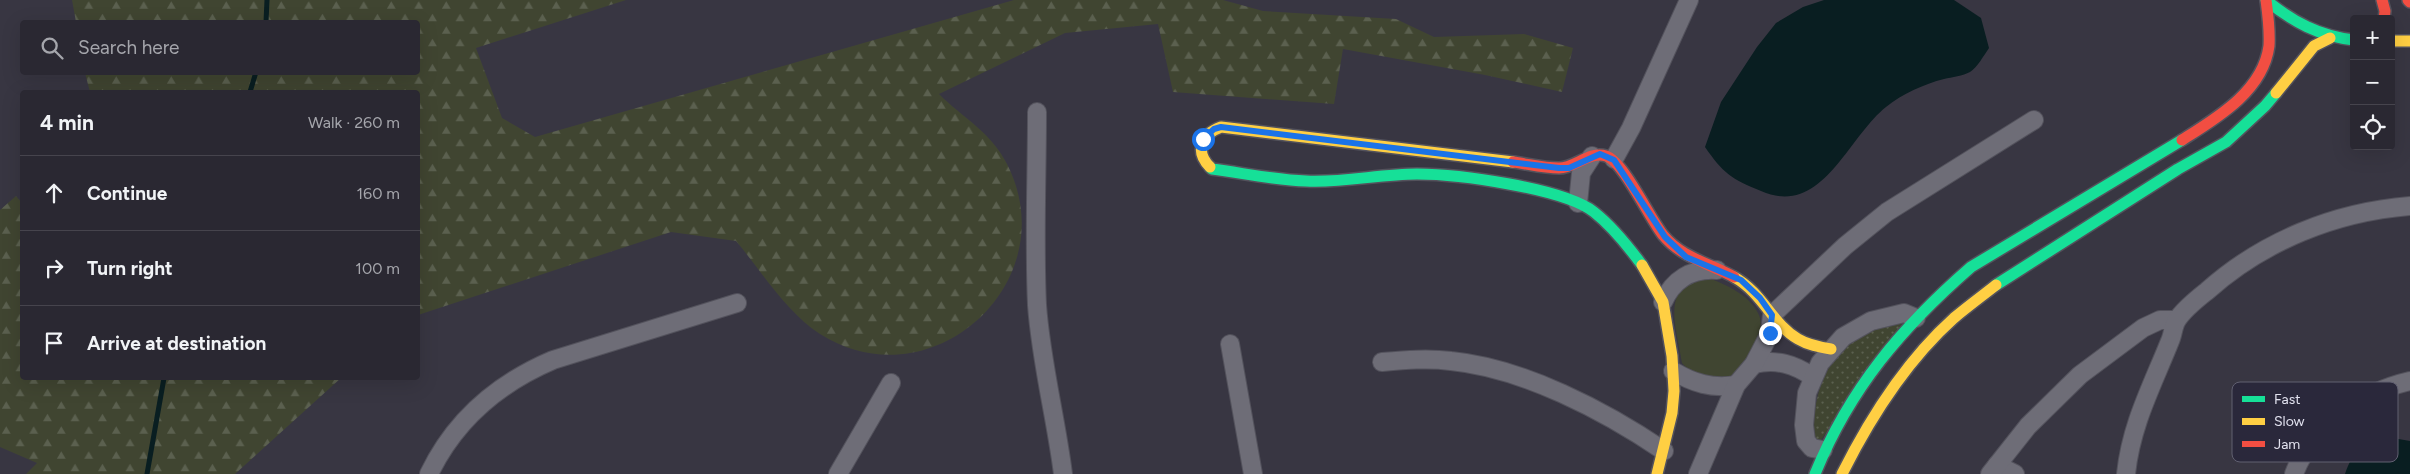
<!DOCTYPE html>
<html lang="en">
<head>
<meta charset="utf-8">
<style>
	body { margin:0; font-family:Figtree,sans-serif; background:#32303a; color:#f1f3f6 }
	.controls { position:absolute; right:15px; top:15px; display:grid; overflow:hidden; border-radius:5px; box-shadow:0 5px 20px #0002 }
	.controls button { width:45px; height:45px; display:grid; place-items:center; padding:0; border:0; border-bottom:1px solid #46444d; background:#2a2832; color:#f1f3f6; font:25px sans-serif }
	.stop { position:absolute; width:15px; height:15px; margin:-11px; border:4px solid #1a73e8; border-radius:50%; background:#fff }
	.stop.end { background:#1a73e8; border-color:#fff; box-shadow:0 1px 5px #0008 }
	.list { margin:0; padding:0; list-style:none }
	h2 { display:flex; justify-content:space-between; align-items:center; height:65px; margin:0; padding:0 20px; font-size:21px }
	h2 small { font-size:16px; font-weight:400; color:#a5a6ac }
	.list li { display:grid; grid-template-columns:32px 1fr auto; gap:15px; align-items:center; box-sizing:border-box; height:75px; padding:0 20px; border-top:1px solid #46444d }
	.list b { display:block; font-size:19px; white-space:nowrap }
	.list em { font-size:16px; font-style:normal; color:#a5a6ac }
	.icon { flex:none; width:28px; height:28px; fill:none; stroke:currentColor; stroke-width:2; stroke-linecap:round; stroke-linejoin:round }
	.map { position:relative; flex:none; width:2410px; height:474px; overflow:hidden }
	.search { position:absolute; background:#2a2832; box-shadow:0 5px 20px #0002; left:20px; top:20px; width:400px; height:55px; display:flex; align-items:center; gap:12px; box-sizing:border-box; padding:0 18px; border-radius:5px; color:#a5a6ac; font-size:19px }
	.panel { position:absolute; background:#2a2832; box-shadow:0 5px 20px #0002; left:20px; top:90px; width:400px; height:290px; border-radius:5px }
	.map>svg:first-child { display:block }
	.grass { fill:url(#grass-dots) }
	.forest { fill:url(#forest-firs) }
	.park { fill:#404531 }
	.water { fill:#091e21 }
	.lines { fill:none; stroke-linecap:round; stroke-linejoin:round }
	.stream { stroke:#091e21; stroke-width:5 }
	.street-casing { stroke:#53525c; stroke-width:20 }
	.fast-casing { stroke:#53525c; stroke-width:14 }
	.slow-casing { stroke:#53525c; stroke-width:14 }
	.jam-casing { stroke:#53525c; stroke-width:14 }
	.street { stroke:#6e6d77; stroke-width:18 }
	.fast { stroke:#16e098; stroke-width:11 }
	.slow { stroke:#ffcf43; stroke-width:11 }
	.jam { stroke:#f24e42; stroke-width:11 }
	.route { stroke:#1a73e8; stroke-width:6 }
	.key { fill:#2a283b; stroke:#616071; stroke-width:1 }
	.key-label { font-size:14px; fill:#e2e2ef }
</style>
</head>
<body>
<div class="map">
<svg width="2410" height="474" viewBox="0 0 2410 474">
	<defs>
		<pattern id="grass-dots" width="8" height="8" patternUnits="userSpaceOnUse" patternTransform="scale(1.25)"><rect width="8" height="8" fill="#404531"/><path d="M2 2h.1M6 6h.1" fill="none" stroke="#5b604f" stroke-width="1.8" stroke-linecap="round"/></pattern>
		<pattern id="forest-firs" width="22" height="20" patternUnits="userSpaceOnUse" patternTransform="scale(1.25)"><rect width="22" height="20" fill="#404531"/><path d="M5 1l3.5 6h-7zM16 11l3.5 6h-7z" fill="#5b604f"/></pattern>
	</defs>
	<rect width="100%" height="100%" fill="#383642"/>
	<path class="grass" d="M 1904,321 L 1816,447 C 1808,401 1826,347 1874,329 C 1884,326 1894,324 1904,321 Z"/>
	<g class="forest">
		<path d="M 72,0 L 626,0 L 476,48 L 502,118 L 535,137 L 1014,0 L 1223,0 L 1263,11 L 1396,19 L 1434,37 L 1524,34 L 1573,48 L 1562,92 L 1485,75 L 1343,49 L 1334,104 L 1173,92 L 1158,24 L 1065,33 L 939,94 C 963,118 991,132 1007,164 C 1067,281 932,405 820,334 C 786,312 762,272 736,241 L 671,232 L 418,315 L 418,92 L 90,92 L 85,73 L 418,72 L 418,22 L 76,22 Z"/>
		<polygon points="16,196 22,203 22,378 341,378 235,474 26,474 37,463 0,447 0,210"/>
	</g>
	<path class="park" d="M 1709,278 C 1728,286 1748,294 1758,313 C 1768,329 1748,368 1733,376 C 1717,386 1693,376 1682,363 C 1677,327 1658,283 1709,278 Z"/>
	<g class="water">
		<path d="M 1824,0 L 1954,0 L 1981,18 L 1989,48 C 1984,55 1977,68 1970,72 C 1963,76 1952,77 1944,79 C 1924,84 1902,94 1886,107 C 1847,138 1822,218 1761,191 C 1731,179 1723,173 1705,147 L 1721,102 L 1757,47 L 1776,23 L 1803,7 Z"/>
		<path d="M 2387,437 L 2410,441 L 2410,474 L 2345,474 C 2352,452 2364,440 2387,437 Z"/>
	</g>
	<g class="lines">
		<g class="stream">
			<polyline points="266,22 267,0"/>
			<polyline points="250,92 256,72"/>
			<polyline points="147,474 164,378"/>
		</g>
		<g class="street-casing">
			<g id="street">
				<path d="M 1037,112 C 1037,176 1034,241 1037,305 C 1041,362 1056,418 1063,474"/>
				<polyline points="1614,159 1631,128 1689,0"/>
				<polyline points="1578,203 1581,173 1592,156"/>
				<path d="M 1663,302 C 1673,280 1691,268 1717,270"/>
				<polyline points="1230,344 1253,474"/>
				<path d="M 1382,362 C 1405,360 1428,358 1451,361 C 1523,368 1605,411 1664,451"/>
				<path d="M 1754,364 C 1777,359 1794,364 1813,377"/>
				<path d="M 1673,371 C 1693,383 1712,389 1736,385"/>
				<polyline points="1823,450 1812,448 1806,441 1804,425 1807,393 1820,363 1843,337 1871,321 1904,313 1916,318"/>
				<polyline points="1997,465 2015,474"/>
				<path d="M 429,474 C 455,420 499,383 553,360 L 737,303"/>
				<polyline points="838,474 891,383"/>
				<polyline points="1698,474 1736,385 1754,364 1770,333 1772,315 1845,246 1887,212 2034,120"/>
				<polyline points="1990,474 2028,426 2080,375 2143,328 2160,320 2176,320"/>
				<path d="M 2126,474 C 2131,425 2152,386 2170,341 C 2173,335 2173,326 2177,320 C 2184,309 2197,299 2207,291 C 2263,241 2335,212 2410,206"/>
				<path d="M 2294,474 C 2311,427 2362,392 2410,381"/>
			</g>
		</g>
		<g class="fast-casing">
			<g id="fast">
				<path d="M 2266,0 C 2293,22 2319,36 2354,40"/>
				<path d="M 1210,167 L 1212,169 C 1243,173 1275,180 1306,181 C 1343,183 1380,174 1417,174 C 1457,174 1563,188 1594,212 C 1613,227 1628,246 1642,265"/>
				<polyline points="1996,285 2178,169 2226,142 2265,106 2276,93"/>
				<path d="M 1815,474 C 1850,388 1902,327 1971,267 L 2182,140"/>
			</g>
		</g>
		<g class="slow-casing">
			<g id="slow">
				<polyline points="2391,41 2410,41"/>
				<polyline points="2276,93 2314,46 2330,38"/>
				<path d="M 1210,167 C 1194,151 1202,134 1221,127 L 1513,162"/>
				<polyline points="1642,265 1663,302 1672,356 1674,391 1672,413 1657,474"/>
				<path d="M 1734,277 C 1763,293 1772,324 1798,339 C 1808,345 1819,347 1831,349"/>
				<path d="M 1842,474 C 1870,418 1906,361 1954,318 C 1967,307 1982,296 1996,285"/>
			</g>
		</g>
		<g class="jam-casing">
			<g id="jam">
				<polyline points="2382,0 2385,11 2384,19"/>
				<polyline points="2408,0 2410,2"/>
				<path d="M 2182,140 C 2217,118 2263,91 2269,46 C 2270,31 2268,15 2266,0"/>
				<path d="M 1513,162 C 1528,164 1544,168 1559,168 C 1575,168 1589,151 1606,156 C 1623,161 1649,217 1663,235 C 1682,258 1709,263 1734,277"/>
			</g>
		</g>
		<use href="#street" class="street"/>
		<use href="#fast" class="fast"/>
		<use href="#slow" class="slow"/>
		<use href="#jam" class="jam"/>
	</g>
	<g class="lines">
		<polyline class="route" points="1203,139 1214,129 1221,127 1559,168 1569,168 1600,154 1614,160 1665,237 1686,257 1741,280 1760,298 1772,315 1770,333"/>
	</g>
	<rect x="2232" y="382" width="166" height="80" rx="8" class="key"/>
	<rect x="2242" y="396" width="23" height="6" fill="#16e098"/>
	<rect x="2242" y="418" width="23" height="7" fill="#ffcf43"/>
	<rect x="2242" y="441" width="23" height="6" fill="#f24e42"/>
	<g class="key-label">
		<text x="2274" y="404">Fast</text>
		<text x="2274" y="426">Slow</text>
		<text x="2274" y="449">Jam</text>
	</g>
</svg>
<div class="controls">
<button>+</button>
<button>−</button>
<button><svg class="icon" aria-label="locate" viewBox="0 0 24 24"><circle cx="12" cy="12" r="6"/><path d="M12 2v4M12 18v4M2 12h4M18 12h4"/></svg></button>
</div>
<div class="stop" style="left:1203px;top:139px"></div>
<div class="stop end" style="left:1770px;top:333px"></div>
<div class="search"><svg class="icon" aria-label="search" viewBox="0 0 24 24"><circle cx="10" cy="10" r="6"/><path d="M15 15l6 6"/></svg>Search here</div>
<section class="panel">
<h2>4 min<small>Walk · 260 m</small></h2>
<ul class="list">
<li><svg class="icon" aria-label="ahead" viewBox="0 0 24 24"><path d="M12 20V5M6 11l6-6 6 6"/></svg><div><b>Continue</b></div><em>160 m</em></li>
<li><svg class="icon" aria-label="right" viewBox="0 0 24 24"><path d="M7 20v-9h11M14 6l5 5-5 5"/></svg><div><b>Turn right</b></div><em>100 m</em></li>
<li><svg class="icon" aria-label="arrive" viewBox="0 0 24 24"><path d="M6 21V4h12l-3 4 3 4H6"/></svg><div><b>Arrive at destination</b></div></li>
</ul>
</section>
</div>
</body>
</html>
